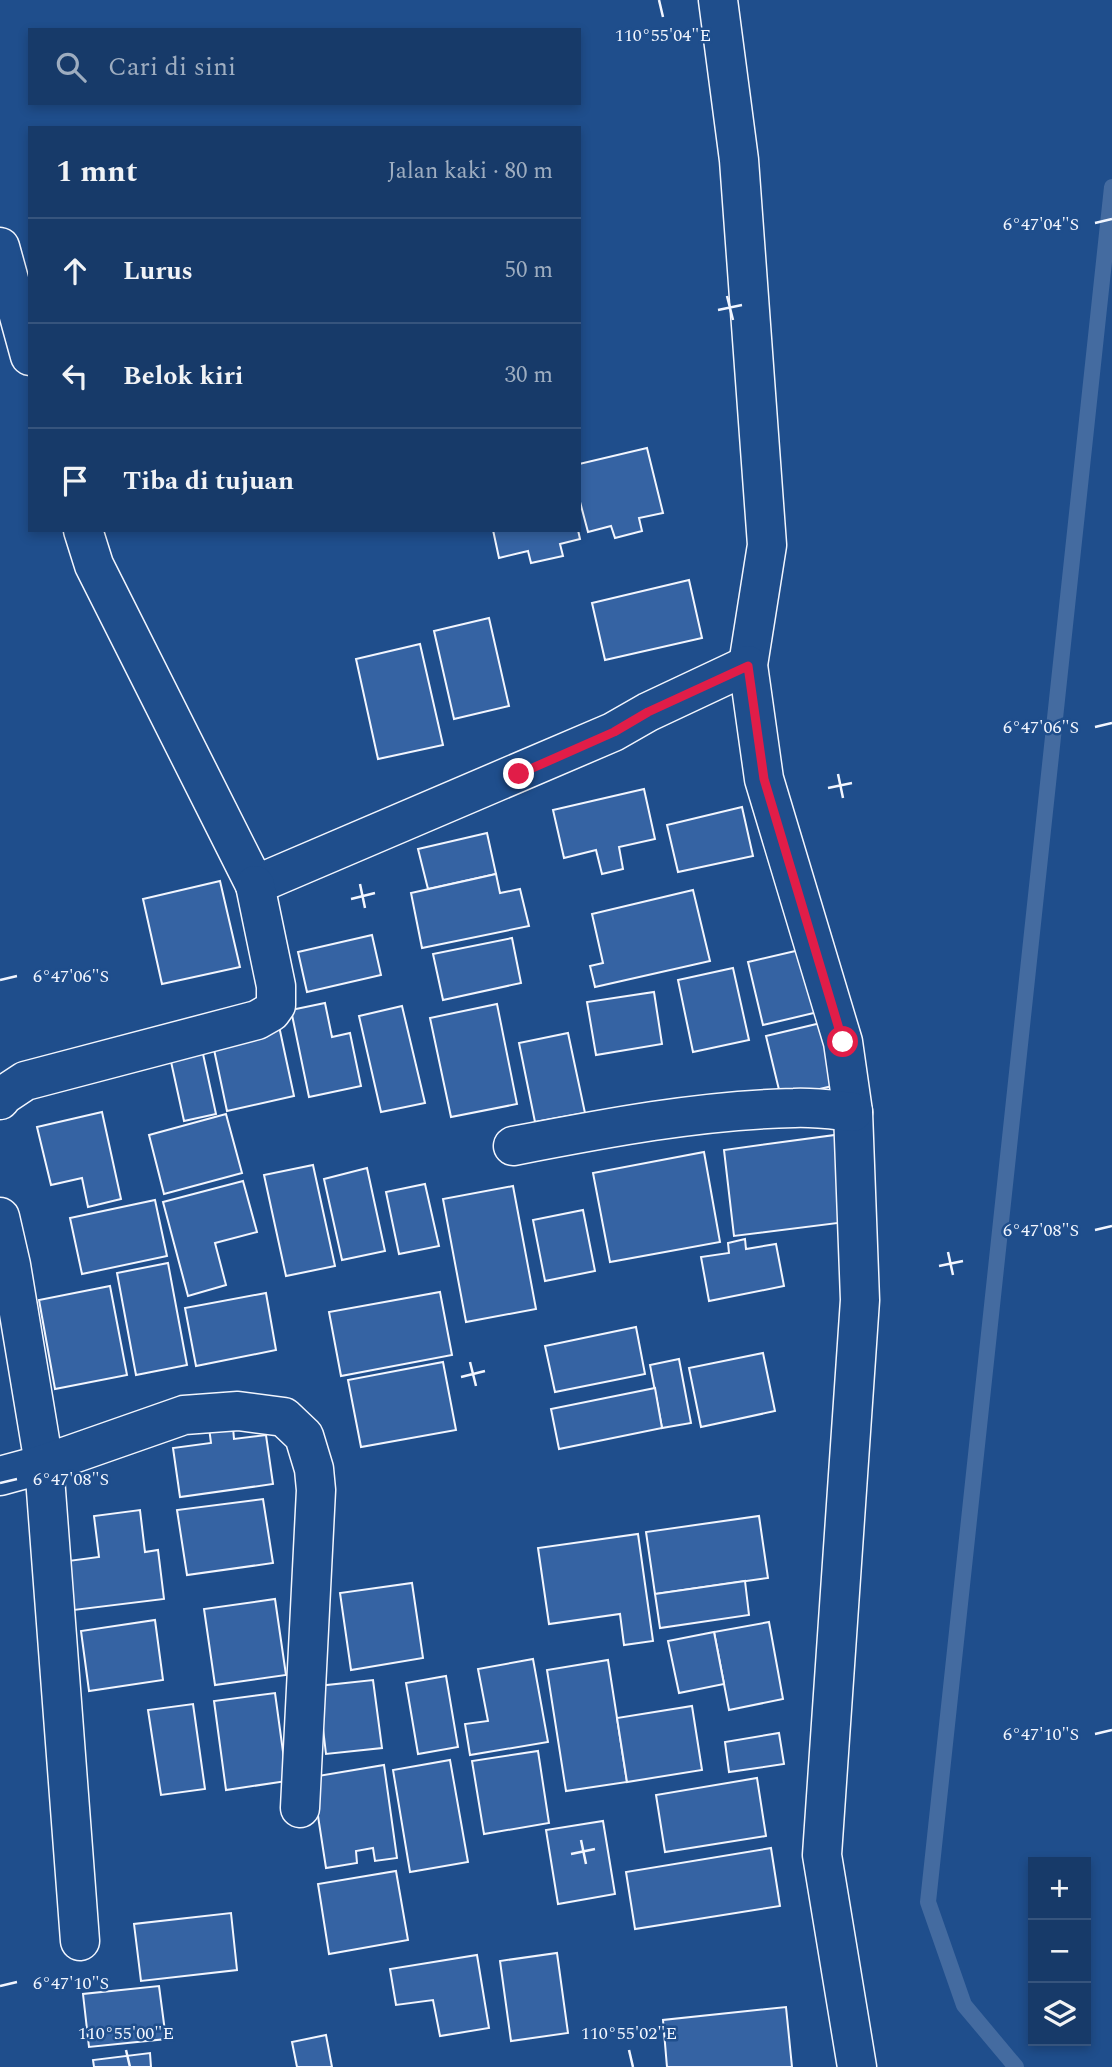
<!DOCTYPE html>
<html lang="id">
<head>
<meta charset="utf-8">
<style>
	body { margin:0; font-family:Spectral,serif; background:#20416f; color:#f1f3f6 }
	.controls { position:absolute; right:21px; bottom:21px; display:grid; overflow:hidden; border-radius:0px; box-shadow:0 4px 10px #0003 }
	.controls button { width:63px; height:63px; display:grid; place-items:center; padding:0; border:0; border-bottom:2px solid #36547d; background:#173a69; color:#f1f3f6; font:35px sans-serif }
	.stop { position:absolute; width:21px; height:21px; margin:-16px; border:5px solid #e11d48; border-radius:50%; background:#fff }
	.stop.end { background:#e11d48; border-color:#fff; box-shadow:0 2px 7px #0008 }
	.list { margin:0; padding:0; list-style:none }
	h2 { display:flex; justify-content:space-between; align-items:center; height:91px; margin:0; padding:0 28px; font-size:30px }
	h2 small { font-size:23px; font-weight:400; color:#9eadc0 }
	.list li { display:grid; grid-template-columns:46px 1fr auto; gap:21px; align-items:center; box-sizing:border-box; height:105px; padding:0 28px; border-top:2px solid #36547d }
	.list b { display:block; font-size:26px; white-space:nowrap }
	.list em { font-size:23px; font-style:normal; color:#9eadc0 }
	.icon { flex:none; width:38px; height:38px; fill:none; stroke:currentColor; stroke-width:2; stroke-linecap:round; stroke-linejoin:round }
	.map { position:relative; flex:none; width:1112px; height:2067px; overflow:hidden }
	.search { position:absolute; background:#173a69; box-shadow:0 4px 10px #0003; left:28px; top:28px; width:553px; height:77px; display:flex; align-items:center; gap:18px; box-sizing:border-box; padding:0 24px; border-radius:0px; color:#9eadc0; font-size:26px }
	.panel { position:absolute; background:#173a69; box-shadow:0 4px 10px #0003; left:28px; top:126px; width:553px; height:406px; border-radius:0px }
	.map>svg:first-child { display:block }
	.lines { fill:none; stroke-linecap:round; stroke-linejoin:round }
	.stream { stroke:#446ba0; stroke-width:16 }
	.building { fill:#3563a3; stroke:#f2f6ff; stroke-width:2 }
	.minor-casing { stroke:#f2f6ff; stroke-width:41 }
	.minor { stroke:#1f4e8c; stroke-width:38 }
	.route { stroke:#e11d48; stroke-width:9 }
	.ticks { fill:none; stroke:#f2f6ff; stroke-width:2.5 }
	.ticks-label { font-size:18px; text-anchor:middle; fill:#f2f6ff; stroke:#1f4e8c; stroke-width:5; stroke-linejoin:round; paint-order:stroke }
</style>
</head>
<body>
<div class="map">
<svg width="1112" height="2067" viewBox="0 0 1112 2067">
	<rect width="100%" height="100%" fill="#1f4e8c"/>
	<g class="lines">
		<polyline class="stream" points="1016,2067 964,2005 928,1902 1112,187"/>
	</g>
	<g class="building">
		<polygon points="647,448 663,513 639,518 642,531 615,538 611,526 588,532 579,498 579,464"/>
		<polygon points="493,530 578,530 580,539 560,544 563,556 531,563 528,551 499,558"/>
		<polygon points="689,580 702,638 605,660 592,603"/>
		<polygon points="489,618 509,706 454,719 434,631"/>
		<polygon points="420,644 443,745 378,759 356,659"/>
		<polygon points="644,789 655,839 619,847 623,869 602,874 596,850 564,858 553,810"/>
		<polygon points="742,807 753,856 678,872 667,825"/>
		<polygon points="487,833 496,874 428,889 418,849"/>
		<polygon points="496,874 500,893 520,889 529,926 422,948 411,893"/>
		<polygon points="220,881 240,967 162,984 143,899"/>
		<polygon points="693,890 710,961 595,987 590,966 603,963 592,914"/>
		<polygon points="372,935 381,975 307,992 298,952"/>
		<polygon points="512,938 521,983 443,1000 433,954"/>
		<polygon points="804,949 818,1012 763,1025 748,962"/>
		<polygon points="733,968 749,1040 693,1052 678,980"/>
		<polygon points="654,992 662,1044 596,1055 587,1002"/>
		<polygon points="325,1003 332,1037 350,1033 361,1086 309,1097 291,1010"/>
		<polygon points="497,1004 517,1104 451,1117 430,1018"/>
		<polygon points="402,1006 425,1103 381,1112 359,1016"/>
		<polygon points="825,1022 841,1084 781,1098 766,1036"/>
		<polygon points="279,1026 294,1096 227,1111 212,1040"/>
		<polygon points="568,1033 585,1113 535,1122 519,1043"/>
		<polygon points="200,1040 216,1114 184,1121 168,1048"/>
		<polygon points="102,1112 121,1199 88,1207 82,1178 51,1185 37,1127"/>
		<polygon points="226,1114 242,1173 164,1194 149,1135"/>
		<polygon points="835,1135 846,1222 734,1236 724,1150"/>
		<polygon points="704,1152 720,1242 610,1262 593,1173"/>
		<polygon points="313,1165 335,1266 286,1276 264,1175"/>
		<polygon points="367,1168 385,1251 342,1260 324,1179"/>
		<polygon points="243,1181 257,1232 215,1243 226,1285 188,1296 163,1202"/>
		<polygon points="425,1184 439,1246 399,1254 386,1192"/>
		<polygon points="513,1186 536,1309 466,1322 443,1199"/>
		<polygon points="155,1200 167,1256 82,1274 70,1218"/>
		<polygon points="583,1210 595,1271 545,1281 533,1220"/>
		<polygon points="745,1239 746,1249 776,1244 784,1286 709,1301 701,1257 729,1253 728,1243"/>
		<polygon points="168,1263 187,1365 136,1375 117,1273"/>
		<polygon points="110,1286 127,1375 55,1389 39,1300"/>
		<polygon points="440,1292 452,1355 341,1376 329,1312"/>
		<polygon points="266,1293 276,1350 196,1366 185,1308"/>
		<polygon points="636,1327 645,1374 555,1392 545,1346"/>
		<polygon points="763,1353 775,1411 701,1427 689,1368"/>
		<polygon points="679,1359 691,1423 662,1428 650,1365"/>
		<polygon points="443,1362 456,1430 361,1447 348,1380"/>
		<polygon points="655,1388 662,1428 559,1449 551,1409"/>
		<polygon points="232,1416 234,1439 266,1435 273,1484 180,1497 173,1448 211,1443 208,1420"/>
		<polygon points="263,1499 273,1563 187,1575 177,1510"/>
		<polygon points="140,1510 145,1552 158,1550 164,1599 74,1610 68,1561 99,1557 94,1516"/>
		<polygon points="759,1516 768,1578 655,1594 646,1532"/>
		<polygon points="638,1534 653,1641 624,1645 620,1614 549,1624 538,1548"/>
		<polygon points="745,1581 749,1615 660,1628 655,1594"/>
		<polygon points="412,1583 423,1658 351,1670 340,1593"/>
		<polygon points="275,1599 286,1675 215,1685 204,1609"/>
		<polygon points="155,1620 163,1680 89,1691 81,1631"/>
		<polygon points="769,1622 783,1699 729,1710 714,1632"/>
		<polygon points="714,1632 724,1684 679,1693 668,1641"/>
		<polygon points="533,1659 548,1742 470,1755 465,1724 488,1721 478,1669"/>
		<polygon points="608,1660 627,1782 566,1791 547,1670"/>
		<polygon points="446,1676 458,1747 418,1754 406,1683"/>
		<polygon points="373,1680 382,1748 326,1754 318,1686"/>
		<polygon points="275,1693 287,1781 226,1790 214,1701"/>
		<polygon points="193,1704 205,1789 161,1795 148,1710"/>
		<polygon points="692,1706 702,1770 627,1782 617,1718"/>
		<polygon points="779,1733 784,1764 729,1772 725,1742"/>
		<polygon points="538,1751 549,1823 484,1834 472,1761"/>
		<polygon points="450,1760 468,1862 410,1872 393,1770"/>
		<polygon points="384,1765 397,1858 375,1861 373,1848 356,1851 357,1863 326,1868 312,1777"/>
		<polygon points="757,1778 766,1836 665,1852 656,1795"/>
		<polygon points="603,1821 615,1894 558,1904 546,1830"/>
		<polygon points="771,1848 780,1906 635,1929 626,1872"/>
		<polygon points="396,1871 408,1940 329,1954 318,1884"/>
		<polygon points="231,1913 237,1970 141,1981 134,1924"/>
		<polygon points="557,1953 568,2033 511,2041 500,1961"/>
		<polygon points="477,1955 489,2028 440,2036 433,2000 396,2005 390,1969"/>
		<polygon points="159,1986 166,2039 89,2047 83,1994"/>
		<polygon points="786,2007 792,2067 667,2067 663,2020"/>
		<polygon points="326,2035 332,2067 297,2067 292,2042"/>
		<polygon points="150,2053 151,2067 94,2067 93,2060"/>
	</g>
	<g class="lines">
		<g class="minor-casing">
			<g id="minor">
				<polyline points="718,0 739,160 767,545 748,665 764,779 843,1042 853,1112 860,1300 822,1855 857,2067"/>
				<polyline points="0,247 30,356"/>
				<polyline points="83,530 94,565 255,885 613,732 648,712 748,665"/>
				<polyline points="0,1100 4,1095 25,1081 257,1020 271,1012 276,1005 276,986 255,885"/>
				<path d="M 513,1146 C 606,1128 700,1110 794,1108 C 814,1107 834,1110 853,1112"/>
				<polyline points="0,1217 11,1265 44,1464 80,1941"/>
				<polyline points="0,1476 44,1464 184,1415 238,1411 284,1417 304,1436 314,1469 316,1490 300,1808"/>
			</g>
		</g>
		<use href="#minor" class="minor"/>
	</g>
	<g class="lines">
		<polyline class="route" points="519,774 614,732 648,712 748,666 764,779 843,1042"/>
	</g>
	<path class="ticks" d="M 659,0 L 663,17M 1095,223 L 1112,219M 727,296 L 733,320M 718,310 L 742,305M 1095,727 L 1112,723M 838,774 L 843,798M 828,788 L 852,783M 360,884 L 365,908M 351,899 L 375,893M 0,980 L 17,976M 1095,1230 L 1112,1226M 948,1252 L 953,1275M 939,1266 L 963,1261M 470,1362 L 476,1386M 461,1377 L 485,1371M 0,1483 L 17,1479M 1095,1734 L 1112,1730M 581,1840 L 586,1864M 571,1854 L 595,1849M 0,1986 L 17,1982M 126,2050 L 130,2067M 629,2050 L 633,2067"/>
	<g class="ticks-label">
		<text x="663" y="41">110°55'04"E</text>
		<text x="1041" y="230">6°47'04"S</text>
		<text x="1041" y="733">6°47'06"S</text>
		<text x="71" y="982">6°47'06"S</text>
		<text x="1041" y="1236">6°47'08"S</text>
		<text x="71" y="1485">6°47'08"S</text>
		<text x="1041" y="1740">6°47'10"S</text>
		<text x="71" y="1989">6°47'10"S</text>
		<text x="126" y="2039">110°55'00"E</text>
		<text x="629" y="2039">110°55'02"E</text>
	</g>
</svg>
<div class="controls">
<button>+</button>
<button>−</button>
<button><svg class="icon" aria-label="layers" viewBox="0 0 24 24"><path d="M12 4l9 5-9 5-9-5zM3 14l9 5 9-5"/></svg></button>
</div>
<div class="stop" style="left:843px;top:1042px"></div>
<div class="stop end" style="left:519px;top:774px"></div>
<div class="search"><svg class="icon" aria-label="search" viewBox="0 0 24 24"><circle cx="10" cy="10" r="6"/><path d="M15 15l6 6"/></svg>Cari di sini</div>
<section class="panel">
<h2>1 mnt<small>Jalan kaki · 80 m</small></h2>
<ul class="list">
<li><svg class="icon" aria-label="ahead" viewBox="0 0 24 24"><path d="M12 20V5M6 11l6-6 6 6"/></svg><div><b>Lurus</b></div><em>50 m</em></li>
<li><svg class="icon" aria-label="left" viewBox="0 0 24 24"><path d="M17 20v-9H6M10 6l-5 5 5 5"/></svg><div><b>Belok kiri</b></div><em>30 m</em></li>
<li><svg class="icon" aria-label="arrive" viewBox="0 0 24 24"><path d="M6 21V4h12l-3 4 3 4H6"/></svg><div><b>Tiba di tujuan</b></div></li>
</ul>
</section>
</div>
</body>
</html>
